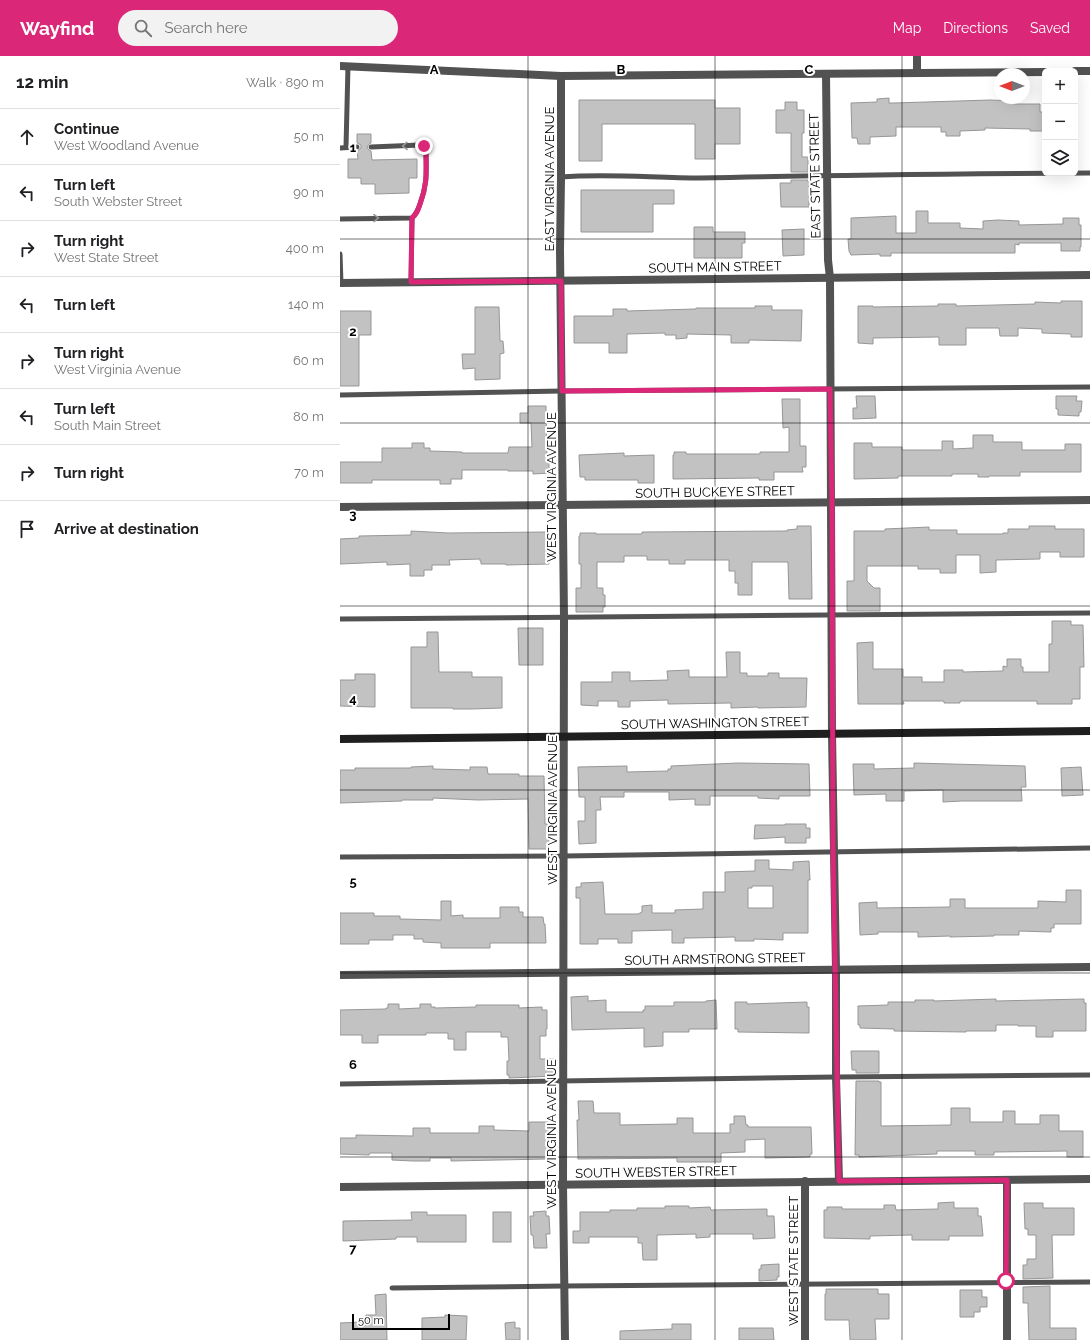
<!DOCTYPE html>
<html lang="en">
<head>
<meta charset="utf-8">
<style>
	body { margin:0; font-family:Raleway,sans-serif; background:#f2f2f2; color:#202124 }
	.controls { position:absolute; right:12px; top:12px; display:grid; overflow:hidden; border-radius:6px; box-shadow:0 4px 16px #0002 }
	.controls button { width:36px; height:36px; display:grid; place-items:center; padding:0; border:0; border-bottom:1px solid #e0e0e0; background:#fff; color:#202124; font:20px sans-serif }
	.compass { position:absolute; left:654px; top:12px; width:36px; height:36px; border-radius:50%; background:#fff; box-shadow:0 4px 16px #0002; rotate:270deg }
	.scale { position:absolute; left:12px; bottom:10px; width:98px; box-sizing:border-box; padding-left:4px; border:2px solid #000; border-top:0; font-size:11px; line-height:14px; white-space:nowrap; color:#000; -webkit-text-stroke:3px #fff; paint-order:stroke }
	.stop { position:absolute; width:12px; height:12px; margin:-9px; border:3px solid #db2777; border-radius:50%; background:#fff }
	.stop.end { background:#db2777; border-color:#fff; box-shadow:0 1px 4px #0008 }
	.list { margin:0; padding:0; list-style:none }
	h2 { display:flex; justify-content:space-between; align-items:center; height:52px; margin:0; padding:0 16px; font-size:17px }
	h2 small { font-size:13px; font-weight:400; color:#757577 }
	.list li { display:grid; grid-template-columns:26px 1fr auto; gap:12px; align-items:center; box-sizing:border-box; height:56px; padding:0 16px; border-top:1px solid #e0e0e0 }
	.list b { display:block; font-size:15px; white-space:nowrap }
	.list p { margin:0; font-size:13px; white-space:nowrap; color:#757577 }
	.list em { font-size:13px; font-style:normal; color:#757577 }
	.icon { flex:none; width:22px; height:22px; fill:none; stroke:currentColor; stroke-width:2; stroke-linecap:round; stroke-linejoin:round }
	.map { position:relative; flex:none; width:750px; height:1284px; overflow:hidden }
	header { display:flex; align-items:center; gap:24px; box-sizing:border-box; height:56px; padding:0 20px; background:#db2777; color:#fff }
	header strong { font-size:19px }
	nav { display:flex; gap:22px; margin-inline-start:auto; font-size:14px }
	.search { width:280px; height:36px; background:#f2f2f2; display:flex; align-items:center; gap:10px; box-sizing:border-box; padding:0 14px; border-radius:22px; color:#757577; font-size:15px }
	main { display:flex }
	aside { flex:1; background:#fff }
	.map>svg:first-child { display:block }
	.building { fill:#c2c2c2; stroke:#969696; fill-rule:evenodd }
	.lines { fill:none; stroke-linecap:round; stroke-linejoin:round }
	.service { stroke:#525252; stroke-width:5 }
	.minor { stroke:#525252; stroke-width:8 }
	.secondary { stroke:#1f1f1f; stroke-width:8 }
	.oneway { stroke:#979797 }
	.route { stroke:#db2777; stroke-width:5 }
	.grid { fill:none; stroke:#000; stroke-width:1; stroke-opacity:0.55 }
	.labels { text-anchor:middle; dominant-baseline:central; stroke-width:4; stroke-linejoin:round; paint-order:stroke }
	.street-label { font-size:13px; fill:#000; stroke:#fff }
	.grid-label { font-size:13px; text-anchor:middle; font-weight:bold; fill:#000; stroke:#fff; stroke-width:4; stroke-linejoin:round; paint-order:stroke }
</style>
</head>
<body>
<header>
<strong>Wayfind</strong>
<div class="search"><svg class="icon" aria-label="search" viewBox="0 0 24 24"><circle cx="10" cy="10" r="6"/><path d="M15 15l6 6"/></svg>Search here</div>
<nav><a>Map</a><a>Directions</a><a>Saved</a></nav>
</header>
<main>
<aside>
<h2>12 min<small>Walk · 890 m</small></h2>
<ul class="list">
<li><svg class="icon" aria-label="ahead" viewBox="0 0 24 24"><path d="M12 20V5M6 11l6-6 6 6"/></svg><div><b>Continue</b><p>West Woodland Avenue</p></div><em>50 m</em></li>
<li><svg class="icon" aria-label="left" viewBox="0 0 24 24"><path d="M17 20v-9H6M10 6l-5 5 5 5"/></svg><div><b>Turn left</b><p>South Webster Street</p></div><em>90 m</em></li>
<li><svg class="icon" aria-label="right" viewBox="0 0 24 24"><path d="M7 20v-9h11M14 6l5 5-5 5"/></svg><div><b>Turn right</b><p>West State Street</p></div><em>400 m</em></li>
<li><svg class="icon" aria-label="left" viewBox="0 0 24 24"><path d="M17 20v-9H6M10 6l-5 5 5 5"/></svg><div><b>Turn left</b></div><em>140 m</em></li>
<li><svg class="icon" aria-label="right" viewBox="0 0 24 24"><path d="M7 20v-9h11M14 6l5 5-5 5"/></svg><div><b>Turn right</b><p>West Virginia Avenue</p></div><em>60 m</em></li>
<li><svg class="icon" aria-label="left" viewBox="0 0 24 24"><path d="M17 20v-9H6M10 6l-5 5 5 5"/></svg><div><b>Turn left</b><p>South Main Street</p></div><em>80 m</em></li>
<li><svg class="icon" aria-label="right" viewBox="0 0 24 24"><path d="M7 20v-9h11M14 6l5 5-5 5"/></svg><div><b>Turn right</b></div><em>70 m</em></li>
<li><svg class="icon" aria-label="arrive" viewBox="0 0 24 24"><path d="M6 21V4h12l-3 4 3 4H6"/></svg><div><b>Arrive at destination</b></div></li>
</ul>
</aside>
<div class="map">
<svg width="750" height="1284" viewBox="0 0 750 1284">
	<rect width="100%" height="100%" fill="#fff"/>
	<g class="building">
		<polygon points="549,42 549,47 554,47 650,44 674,45 674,48 700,48 700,56 705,56 705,75 690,75 690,73 645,72 645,74 620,75 620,80 606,80 606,76 601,76 601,71 556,71 556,80 530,81 530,88 518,88 517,82 512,82 511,47 537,46 537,43"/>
		<polygon points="239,44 375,44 375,52 400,52 400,88 375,88 375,103 355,103 355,68 262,68 262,105 239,105"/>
		<polygon points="445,46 457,46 457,54 464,54 464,77 462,77 462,101 468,101 468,116 451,116 451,77 436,77 436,54 445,54"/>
		<polygon points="17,78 31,78 31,87 29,88 27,91 28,93 31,95 32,104 77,103 77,122 69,122 69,137 35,138 35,128 21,128 21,122 8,122 8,103 18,103 17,95 21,92 21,89 17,87"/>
		<polygon points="451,124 468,124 468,126 469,126 469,151 441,151 440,127 451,127"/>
		<polygon points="241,134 334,134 334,148 313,148 313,176 241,176"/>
		<polygon points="576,155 588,155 588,167 620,167 620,172 643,173 643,165 658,164 679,165 679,169 723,168 723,162 739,162 739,169 741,169 741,191 740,191 740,195 721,195 721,187 679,187 679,189 675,188 675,197 551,197 551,200 540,200 540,198 511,199 509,195 508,183 511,183 511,162 556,160 556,177 576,177"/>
		<polygon points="354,171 373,171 373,176 405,176 405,187 402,187 402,202 354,202"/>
		<polygon points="464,173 464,199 443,200 442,174"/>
		<polygon points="721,245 742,245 742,281 731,281 731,278 702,277 702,273 678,272 678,280 660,280 659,272 626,272 626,289 599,289 599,281 533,282 533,288 518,287 518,250 533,250 533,251 598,250 598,248 616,248 616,250 695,248 695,246 721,247"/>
		<polygon points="415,250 432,250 432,254 462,254 461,285 409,284 409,287 391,287 391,279 347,278 347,282 336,283 336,279 325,279 325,277 287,278 287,297 269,297 269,287 234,287 234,260 273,260 273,253 287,253 287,255 356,253 356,252 415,252"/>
		<polygon points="135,251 159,251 160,285 163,285 164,297 160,298 160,323 135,324 135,312 123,313 122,298 135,298"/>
		<polygon points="0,255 31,255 31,279 19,279 19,330 0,330"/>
		<polygon points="516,340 535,340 536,362 513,363 513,352 517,352"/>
		<polygon points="716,340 737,340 736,345 742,345 741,356 739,356 739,360 718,359 718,353 716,353"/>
		<polygon points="442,343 460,343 460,390 466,390 466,411 462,411 463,416 434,416 434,424 419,424 419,422 333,423 333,399 334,399 334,396 346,396 346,398 420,398 420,396 449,396 449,371 443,372"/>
		<polygon points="188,350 206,350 207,400 209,400 209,417 193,418 193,415 168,415 168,414 122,414 122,423 111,423 111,428 100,428 100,424 32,424 32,427 0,427 0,406 42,406 42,392 72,392 72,387 84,387 84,392 90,392 90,395 122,396 122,397 168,397 169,391 192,391 191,367 180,367 180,357 188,357"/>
		<polygon points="633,379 653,379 653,386 682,386 682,394 725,394 725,388 741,388 741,416 680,416 680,420 649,420 649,421 638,421 638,418 612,418 612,420 558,420 558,422 514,423 514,387 532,387 532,391 562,391 562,394 602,394 602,385 613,385 613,393 633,392"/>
		<polygon points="284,397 284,400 314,399 314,427 298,427 298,424 245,424 245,421 240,421 239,399"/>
		<polygon points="457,470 471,470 472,543 449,543 448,506 412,506 412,539 398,539 398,527 395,527 395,515 389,515 389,504 345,504 345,508 329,508 329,504 307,504 307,500 284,500 284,506 257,506 257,532 263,532 263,539 265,539 265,551 263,551 263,556 236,556 236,532 241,532 241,508 239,508 239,480 240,480 240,477 256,477 256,478 302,478 302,476 447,475 447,474 457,473"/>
		<polygon points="689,470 715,470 715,473 744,473 744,501 720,501 720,496 700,496 700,503 656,504 656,516 640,517 640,499 616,499 616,517 600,517 600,513 578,513 578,510 527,510 527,525 534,532 540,532 540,555 507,555 507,525 514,525 514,475 545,475 545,473 589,471 589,474 617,474 617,478 663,478 663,477 668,477 668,473 689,473"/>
		<polygon points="71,475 108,477 207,476 207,480 209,480 209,508 166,509 166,508 141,508 141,505 140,505 140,503 109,504 110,509 92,509 92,514 84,514 84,520 70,520 70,508 47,509 47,506 0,508 0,483 19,482 19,480 71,479"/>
		<polygon points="712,565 731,565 731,569 743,569 744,611 740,611 740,643 732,643 732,648 697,648 697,645 620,645 620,647 604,647 604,645 563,645 564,648 518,648 517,587 533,586 533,613 563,613 563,621 582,621 582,626 604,626 604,614 623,614 623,616 663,615 663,610 667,611 667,603 681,603 681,611 683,611 683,616 709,616 709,588 712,588"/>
		<polygon points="178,572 203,572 203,609 179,609"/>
		<polygon points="87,576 98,576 99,616 132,616 132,621 162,621 162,652 132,653 113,653 113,652 71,652 71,591 87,591"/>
		<polygon points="386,596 400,596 400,617 407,617 407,620 428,620 428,617 439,617 439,622 467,622 466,651 418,652 418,651 391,652 391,647 328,648 328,644 290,645 290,651 278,651 278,645 258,645 258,650 241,649 241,626 272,626 272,616 290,616 290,625 328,624 327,615 349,614 349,621 387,621"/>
		<polygon points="15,618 35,618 35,651 0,650 0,624 15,624"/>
		<polygon points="398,707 469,708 470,740 439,740 439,743 418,742 418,740 370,740 370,749 355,749 355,743 329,744 329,736 284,736 284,741 260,741 261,754 256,754 256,787 239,788 238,765 245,765 245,741 239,741 238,711 287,710 287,716 328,715 328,713 331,713 331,710"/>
		<polygon points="574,707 685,710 686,731 681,731 682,745 622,745 603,746 603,734 564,735 564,745 546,745 546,738 514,739 513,708 534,708 534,713 574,712"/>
		<polygon points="93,710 93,713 130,714 130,711 147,711 148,718 179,718 179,720 204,720 205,768 209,768 209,793 189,793 188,743 138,744 93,742 93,744 62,744 62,745 0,747 0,714 15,714 15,712 71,712 71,711"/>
		<polygon points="741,711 743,739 722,740 721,712"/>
		<polygon points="445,768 466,768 466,772 470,772 470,782 466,782 466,787 445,787 445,781 414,783 415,769 445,769"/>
		<path d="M 415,804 L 429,804 L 429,813 L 453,814 L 453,806 L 469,805 L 470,824 L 468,824 L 468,877 L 443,877 L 443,884 L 414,883 L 414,885 L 395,885 L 395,881 L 351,882 L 344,882 L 344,887 L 332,887 L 332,874 L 292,875 L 292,887 L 278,887 L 278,883 L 258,883 L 258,888 L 240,888 L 240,842 L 236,842 L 236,831 L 241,831 L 241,827 L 263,826 L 265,858 L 298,858 L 302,856 L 302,850 L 312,849 L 312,857 L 335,857 L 335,854 L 363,853 L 363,836 L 385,836 L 385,816 L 415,815 ZM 412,830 L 433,830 L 433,852 L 408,852 L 408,832 L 412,832 Z"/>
		<polygon points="726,834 741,834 741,868 714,868 714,872 711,872 711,876 679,875 679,879 654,879 654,880 610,881 610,880 578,881 578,876 538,876 538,878 520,879 519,847 537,846 537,852 610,851 610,843 625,843 625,852 698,852 698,845 726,846"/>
		<polygon points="101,845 111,845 111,860 123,859 123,862 160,862 160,851 179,851 179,856 183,856 183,861 203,861 204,868 205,868 206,887 150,887 150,892 101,892 101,887 83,886 83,883 74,883 74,879 53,879 53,884 29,884 29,888 0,888 0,857 34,857 34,860 60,860 60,863 101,864"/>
		<polygon points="248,940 248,945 266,944 266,956 303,956 303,954 305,954 305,950 333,950 334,949 334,946 366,946 366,945 376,944 377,973 349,973 349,976 323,976 323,990 304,991 304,972 232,974 231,941"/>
		<polygon points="656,943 656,945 744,943 744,947 746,947 746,975 713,975 713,981 696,981 696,970 678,970 678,969 656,969 656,975 626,975 626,976 554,975 554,973 520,972 520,969 518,969 518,950 548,949 548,946 575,946 575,944 594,944 594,945"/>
		<polygon points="395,946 407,946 407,948 467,946 467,951 469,951 469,977 398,976 398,973 395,973"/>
		<polygon points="48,948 59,948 59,953 80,952 80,948 91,948 91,951 95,951 95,952 136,951 136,949 179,949 179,952 202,951 202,954 207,954 207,973 206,973 206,980 200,980 200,1003 215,1003 215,1020 169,1022 169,1019 167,1019 167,1005 169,1005 168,981 161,981 161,976 126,976 126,994 114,994 114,983 108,983 108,977 86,977 86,979 38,979 38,987 22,987 22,979 0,979 0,954 46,953 46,952 48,952"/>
		<polygon points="511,995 539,995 539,1017 516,1017 516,1014 512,1014"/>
		<polygon points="516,1025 539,1025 539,1026 541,1026 541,1070 611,1069 611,1052 630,1052 630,1066 663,1066 663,1055 675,1055 675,1068 700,1068 700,1059 719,1059 719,1075 743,1075 743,1101 727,1101 727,1095 654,1096 654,1099 635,1099 635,1095 597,1095 597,1098 519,1101 519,1099 515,1099"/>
		<polygon points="238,1045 253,1045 254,1057 280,1057 280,1069 337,1068 337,1062 353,1062 353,1077 390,1077 390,1068 394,1068 394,1060 405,1060 406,1069 408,1069 408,1071 471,1071 472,1098 470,1098 470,1101 425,1102 425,1083 405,1084 405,1096 381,1097 381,1106 337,1106 337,1102 238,1103 237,1064 239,1064"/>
		<polygon points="189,1066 210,1066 209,1099 207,1099 207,1103 111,1105 111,1102 90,1102 90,1105 73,1105 52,1104 52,1097 30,1097 29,1099 0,1098 0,1082 16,1082 16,1079 73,1080 73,1072 90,1072 90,1077 139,1077 139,1070 154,1070 154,1074 189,1075"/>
		<polygon points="614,1146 614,1152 638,1152 638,1160 641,1160 643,1180 609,1180 609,1184 572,1184 572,1179 530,1180 530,1183 484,1182 484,1154 487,1154 487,1151 502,1151 502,1153 544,1153 544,1149 555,1149 556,1154 598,1153 598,1147"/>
		<polygon points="684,1147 703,1147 703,1152 734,1152 734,1179 712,1179 713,1222 683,1223 683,1209 687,1209 687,1203 696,1203 696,1179 688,1179 688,1173 685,1173"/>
		<polygon points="325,1150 349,1150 349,1152 370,1151 371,1154 427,1153 427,1160 434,1160 435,1182 413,1183 413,1178 370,1178 370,1181 356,1182 356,1178 317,1179 317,1204 303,1204 302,1187 298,1187 298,1181 249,1181 249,1187 233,1187 233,1175 240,1175 240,1156 270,1156 270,1154 297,1154 297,1152 325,1152"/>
		<polygon points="206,1155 206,1160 209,1160 210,1178 206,1178 207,1192 194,1192 193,1179 191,1179 190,1160 194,1160 193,1156"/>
		<polygon points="71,1156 87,1156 87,1159 126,1159 126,1186 77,1186 77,1181 56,1181 56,1183 3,1185 3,1165 72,1164"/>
		<rect x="153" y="1156" width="18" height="30"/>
		<polygon points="439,1208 439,1221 437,1221 437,1224 419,1225 419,1213 421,1213 421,1209"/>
		<polygon points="710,1230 710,1272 736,1272 736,1284 689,1284 688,1253 688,1247 683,1247 683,1231"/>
		<polygon points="486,1233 538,1233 538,1238 549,1238 549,1263 535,1263 536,1284 510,1284 509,1264 485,1264 485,1238 486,1238"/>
		<polygon points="620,1234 642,1234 642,1241 647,1241 647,1251 640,1251 640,1256 634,1256 634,1261 620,1261"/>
		<polygon points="46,1238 47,1284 0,1284 0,1267 22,1266 22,1265 26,1264 26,1259 36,1259 35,1239"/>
		<polygon points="105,1259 127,1260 126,1284 82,1284 82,1262 105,1261"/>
		<polygon points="175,1266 175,1272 180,1272 180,1284 166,1284 165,1267"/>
		<polygon points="332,1268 351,1268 351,1284 280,1284 280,1275 332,1273"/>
		<polygon points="399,1272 433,1272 434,1284 399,1284"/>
	</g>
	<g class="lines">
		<g class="service">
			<polyline points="6,91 8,10"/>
			<polyline points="0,92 17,91"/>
			<path d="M 221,121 C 267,117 314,122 360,122 C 490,119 620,118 750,117"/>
			<path d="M 0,163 L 72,162 C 76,158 78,154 80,148 C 88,127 86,115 86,94 L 84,90 L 80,89 L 31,91"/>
			<polyline points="0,198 1,227"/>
			<polyline points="71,226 72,162"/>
			<polyline points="0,339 222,335 750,331"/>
			<polyline points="0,563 750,557"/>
			<polyline points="0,801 224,800 750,792"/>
			<polyline points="0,1028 496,1021 750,1019"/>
			<polyline points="52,1232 224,1230 750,1226"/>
		</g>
		<g class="minor">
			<polyline points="577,0 577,17"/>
			<polyline points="0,10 221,20 705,16"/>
			<polyline points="735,15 750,15"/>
			<polyline points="486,18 488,204 490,222 492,678 496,914 496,1021 499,1125"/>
			<polyline points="221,20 221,121 220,194 224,562 223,1129 225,1284"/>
			<polyline points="0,227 750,219"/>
			<polyline points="0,451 750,444"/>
			<polyline points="0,919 750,911"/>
			<polyline points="0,1131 750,1123"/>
			<polyline points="465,1284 465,1125"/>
			<polyline points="667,1284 667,1124"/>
		</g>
		<polyline class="secondary" points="0,683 750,675"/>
	</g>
	<defs><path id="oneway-chevron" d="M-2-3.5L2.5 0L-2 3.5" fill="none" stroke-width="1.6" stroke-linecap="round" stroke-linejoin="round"/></defs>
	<g class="oneway">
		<use href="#oneway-chevron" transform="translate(65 90) rotate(178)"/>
		<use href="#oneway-chevron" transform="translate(36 162) rotate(-1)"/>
	</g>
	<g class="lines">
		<path class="route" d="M 84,90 L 86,94 C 86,115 88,127 80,148 C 78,154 77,158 72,162 L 71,226 L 221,225 L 222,335 L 490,333 L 492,447 L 493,796 L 499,1125 L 667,1124 L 666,1225"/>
	</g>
	<path class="grid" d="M 188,0 L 188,1284M 375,0 L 375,1284M 562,0 L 562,1284M 0,183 L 750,183M 0,367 L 750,367M 0,550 L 750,550M 0,734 L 750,734M 0,917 L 750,917M 0,1101 L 750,1101"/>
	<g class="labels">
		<g class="street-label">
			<text transform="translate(475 120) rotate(-91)">EAST STATE STREET</text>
			<text transform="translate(209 123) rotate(-90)">EAST VIRGINIA AVENUE</text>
			<text transform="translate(375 211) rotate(-1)">SOUTH MAIN STREET</text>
			<text transform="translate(211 431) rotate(-90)">WEST VIRGINIA AVENUE</text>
			<text transform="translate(375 436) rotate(-1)">SOUTH BUCKEYE STREET</text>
			<text transform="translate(375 667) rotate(-1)">SOUTH WASHINGTON STREET</text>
			<text transform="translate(212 754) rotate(-90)">WEST VIRGINIA AVENUE</text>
			<text transform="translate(375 903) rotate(-1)">SOUTH ARMSTRONG STREET</text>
			<text transform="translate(211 1078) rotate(-90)">WEST VIRGINIA AVENUE</text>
			<text transform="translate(316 1116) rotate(-1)">SOUTH WEBSTER STREET</text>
			<text transform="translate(453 1205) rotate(-90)">WEST STATE STREET</text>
		</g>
	</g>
	<g class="grid-label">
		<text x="94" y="18">A</text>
		<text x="281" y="18">B</text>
		<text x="469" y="18">C</text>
		<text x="13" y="96">1</text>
		<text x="13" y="280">2</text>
		<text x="13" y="463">3</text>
		<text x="13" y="647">4</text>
		<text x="13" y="830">5</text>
		<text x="13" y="1013">6</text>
		<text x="13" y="1197">7</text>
	</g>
</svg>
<div class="controls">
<button>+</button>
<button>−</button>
<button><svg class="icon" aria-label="layers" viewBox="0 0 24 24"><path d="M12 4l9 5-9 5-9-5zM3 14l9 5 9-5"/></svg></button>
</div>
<svg class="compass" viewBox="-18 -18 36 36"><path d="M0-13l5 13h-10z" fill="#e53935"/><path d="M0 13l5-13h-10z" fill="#757577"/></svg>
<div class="scale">50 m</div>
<div class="stop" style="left:666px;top:1225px"></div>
<div class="stop end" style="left:84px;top:90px"></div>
</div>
</main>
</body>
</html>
